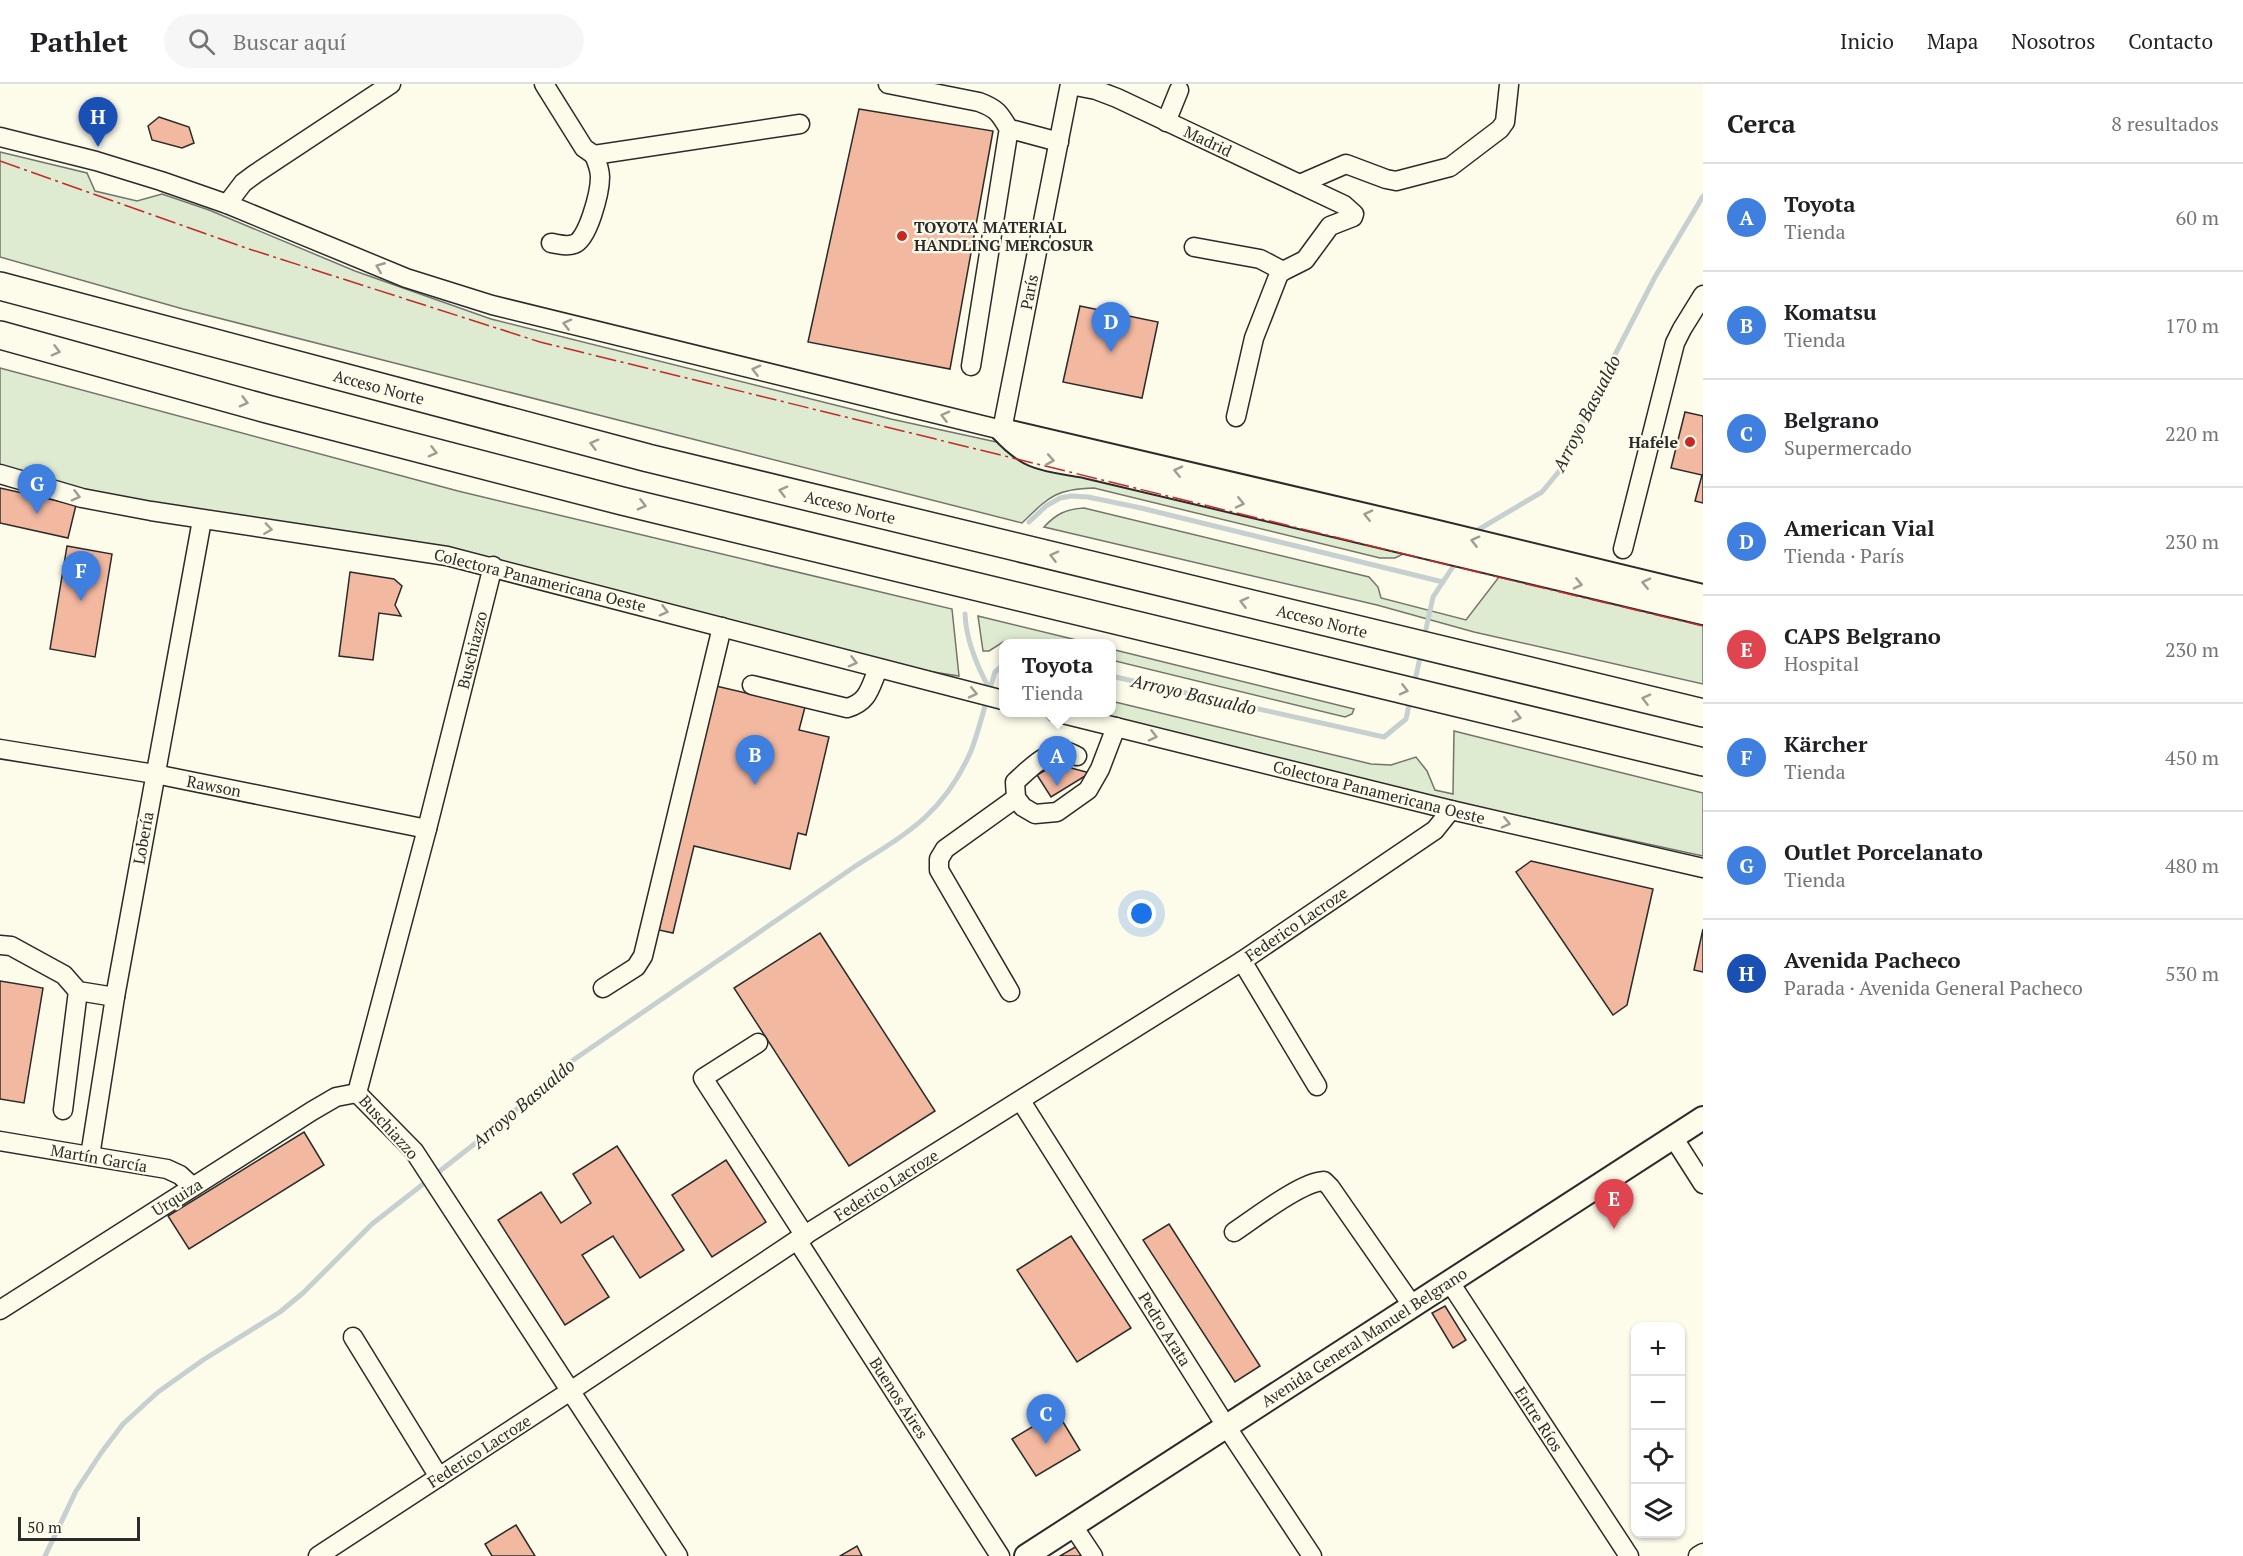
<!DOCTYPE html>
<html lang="es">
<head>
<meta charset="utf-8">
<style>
	body { margin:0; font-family:"PT Serif",serif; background:#f6f6f6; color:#202124 }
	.controls { position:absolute; right:18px; bottom:18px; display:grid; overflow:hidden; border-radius:12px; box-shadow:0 2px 4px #0004 }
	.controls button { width:54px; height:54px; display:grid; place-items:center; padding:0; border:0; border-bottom:2px solid #e0e0e0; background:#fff; color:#202124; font:30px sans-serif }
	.scale { position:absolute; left:18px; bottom:15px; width:122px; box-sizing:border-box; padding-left:6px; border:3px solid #2b2b2b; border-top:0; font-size:16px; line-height:21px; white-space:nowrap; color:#2b2b2b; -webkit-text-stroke:4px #fdfbea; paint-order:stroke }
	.you { position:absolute; left:1142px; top:830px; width:21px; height:21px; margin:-15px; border:4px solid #fff; border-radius:50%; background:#1a73e8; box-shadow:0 0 0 9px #1a73e833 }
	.badge { display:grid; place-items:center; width:39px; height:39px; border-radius:50%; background:#db2777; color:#fff; font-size:20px; font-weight:700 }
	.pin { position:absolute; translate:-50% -50px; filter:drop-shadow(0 2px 3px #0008) }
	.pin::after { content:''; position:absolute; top:32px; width:21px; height:18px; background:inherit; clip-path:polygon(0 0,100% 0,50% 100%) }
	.popup { position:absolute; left:999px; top:555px; width:117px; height:78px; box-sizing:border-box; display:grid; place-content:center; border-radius:12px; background:#fff; filter:drop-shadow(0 2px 4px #0005); font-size:20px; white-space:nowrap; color:#757577 }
	.popup b { font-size:22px; color:#202124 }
	.popup::after { content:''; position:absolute; left:50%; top:100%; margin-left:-12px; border:12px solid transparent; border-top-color:#fff }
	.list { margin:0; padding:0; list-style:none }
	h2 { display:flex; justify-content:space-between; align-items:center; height:78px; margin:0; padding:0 24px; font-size:26px }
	h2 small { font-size:20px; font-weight:400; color:#757577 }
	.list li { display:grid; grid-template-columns:39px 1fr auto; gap:18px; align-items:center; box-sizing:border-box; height:108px; padding:0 24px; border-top:2px solid #e0e0e0 }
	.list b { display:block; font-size:22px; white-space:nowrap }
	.list p { margin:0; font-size:20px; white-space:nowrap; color:#757577 }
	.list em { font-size:20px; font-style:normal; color:#757577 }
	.icon { flex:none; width:33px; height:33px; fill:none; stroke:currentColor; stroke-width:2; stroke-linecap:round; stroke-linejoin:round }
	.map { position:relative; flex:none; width:1703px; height:1472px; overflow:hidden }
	header { display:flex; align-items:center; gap:36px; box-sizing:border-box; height:84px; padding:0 30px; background:#fff; border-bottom:2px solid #e0e0e0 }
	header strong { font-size:28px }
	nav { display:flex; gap:33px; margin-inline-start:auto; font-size:21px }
	.search { width:420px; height:54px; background:#f6f6f6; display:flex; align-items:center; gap:15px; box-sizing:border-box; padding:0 21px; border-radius:33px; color:#757577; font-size:22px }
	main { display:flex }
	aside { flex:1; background:#fff }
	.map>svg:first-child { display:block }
	.green { fill:#deebd1; stroke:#74746e; stroke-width:1.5 }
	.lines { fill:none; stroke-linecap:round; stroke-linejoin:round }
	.stream { stroke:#c7d0d0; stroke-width:5 }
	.building { fill:#f2b8a0; stroke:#2b2b2b; stroke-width:1.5 }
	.minor-casing { stroke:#2b2b2b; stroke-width:21 }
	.major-casing { stroke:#2b2b2b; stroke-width:26 }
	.highway-casing { stroke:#2b2b2b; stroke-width:30 }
	.minor { stroke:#fdfbea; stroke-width:18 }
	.major { stroke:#fdfbea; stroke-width:22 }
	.highway { stroke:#fdfbea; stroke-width:27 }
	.power { stroke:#c62828; stroke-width:1.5; stroke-dasharray:21 4.5 3 4.5; stroke-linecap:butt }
	.oneway { stroke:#9e9d94 }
	.poi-dot { fill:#c62828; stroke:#fdfbea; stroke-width:2 }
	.labels { text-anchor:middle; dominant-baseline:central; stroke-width:4.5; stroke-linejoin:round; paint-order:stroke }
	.street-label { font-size:16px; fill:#2b2b2b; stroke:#fdfbea }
	.poi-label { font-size:16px; font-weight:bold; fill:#2b2b2b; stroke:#fdfbea; text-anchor:start }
	.water-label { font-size:18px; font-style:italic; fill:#2b2b2b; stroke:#fdfbea }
</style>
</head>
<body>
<header>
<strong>Pathlet</strong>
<div class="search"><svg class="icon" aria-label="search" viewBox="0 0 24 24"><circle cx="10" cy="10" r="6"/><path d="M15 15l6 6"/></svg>Buscar aquí</div>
<nav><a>Inicio</a><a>Mapa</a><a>Nosotros</a><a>Contacto</a></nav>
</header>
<main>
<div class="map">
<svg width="1703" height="1472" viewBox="0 0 1703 1472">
	<rect width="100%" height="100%" fill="#fdfbea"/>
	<g class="green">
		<path d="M 0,68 L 87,89 L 95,107 L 137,117 L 162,110 L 209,126 L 355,187 L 491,235 L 891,335 L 1001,359 L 1411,466 L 1395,474 L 1380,474 L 1094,404 C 1055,405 1049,413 1022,439 L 183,225 L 0,173 Z"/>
		<polygon points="0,284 458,407 952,525 959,592 888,581 664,522 96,411 0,383"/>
		<path d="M 1084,424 L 1369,493 L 1378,503 L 1381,514 L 1466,536 L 1502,489 L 1703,537 L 1703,600 L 1474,548 L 1377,521 L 1044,443 C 1056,430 1066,425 1084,424 Z"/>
		<polygon points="978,532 1089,559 1003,558 989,567 983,567"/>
		<polygon points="1111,565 1354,625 1352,630 1345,633 1111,576"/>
		<polygon points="1111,617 1371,680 1391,681 1416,673 1427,687 1435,706 1453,710 1454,647 1703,709 1703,772 1413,709 1080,629 1111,628"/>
	</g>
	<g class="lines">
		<g class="stream">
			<polyline points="1029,438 1046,422 1060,414 1071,412 1088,413 1141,424 1443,498"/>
			<polyline points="1474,450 1476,447 1542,408 1561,385 1603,294 1655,193 1703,112"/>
			<path d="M 965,530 C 966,556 977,582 989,604"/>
			<polyline points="1424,554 1433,513 1458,475"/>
			<polyline points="1111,592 1384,653 1406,635 1410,616"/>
			<polyline points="1414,601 1421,569"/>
			<path d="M 45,1472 L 76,1407 L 101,1369 L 123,1340 L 158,1308 L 203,1276 L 280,1228 L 303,1209 L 372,1140 L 500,1040 L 566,981 L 857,781 C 910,748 945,727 971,667 C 980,644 987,612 995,588 L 1003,581"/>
		</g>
	</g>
	<g class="building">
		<polygon points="859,25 993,47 950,285 808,258"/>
		<polygon points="159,33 189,43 194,59 182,64 152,56 148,42"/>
		<polygon points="1080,222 1158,238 1142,314 1063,298"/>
		<polygon points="1685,328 1703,332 1703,419 1695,417 1702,391 1671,384"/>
		<polygon points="0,404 76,421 68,454 0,439"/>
		<polygon points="67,462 112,470 95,573 50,565"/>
		<polygon points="350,488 394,495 402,502 395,521 401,532 379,529 373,576 339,572"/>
		<polygon points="716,602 805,623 799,646 829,653 806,751 798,749 790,785 694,762 673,849 659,846"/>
		<polygon points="1056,680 1090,689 1051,713 1037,691"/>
		<polygon points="1531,777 1653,805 1627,921 1613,931 1516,788"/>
		<polygon points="1703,845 1703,888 1694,886"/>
		<polygon points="820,849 935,1027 849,1082 734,904"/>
		<polygon points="0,897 43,904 24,1019 0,1015"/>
		<polygon points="304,1048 324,1081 189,1165 168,1132"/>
		<polygon points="617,1062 684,1166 640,1194 613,1152 582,1171 609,1213 565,1241 498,1136 541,1108 561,1139 591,1119 573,1090"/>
		<polygon points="726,1076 766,1138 712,1173 672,1111"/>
		<polygon points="1169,1140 1260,1282 1235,1298 1143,1156"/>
		<polygon points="1071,1152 1131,1244 1077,1278 1017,1186"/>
		<polygon points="1445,1222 1466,1256 1453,1264 1432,1229"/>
		<polygon points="1057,1328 1080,1366 1036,1392 1012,1355"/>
		<polygon points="516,1441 535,1472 492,1472 485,1460"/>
		<polygon points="857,1462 862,1472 840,1472"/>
		<polygon points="1077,1462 1087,1472 1060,1472"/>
	</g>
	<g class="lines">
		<g class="minor-casing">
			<g id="minor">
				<polyline points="544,0 584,64 594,71 800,40"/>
				<path d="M 888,0 L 979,18 C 998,25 1000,30 1010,47"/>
				<polyline points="1070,1 1096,6 1117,14 1344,121 1354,130 1353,133 1330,142 1305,176 1283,187 1279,190 1254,254 1236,333"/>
				<polyline points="1166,38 1179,6"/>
				<polyline points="0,53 96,77 161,97 227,120 406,194 492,221 1002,346 1070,0"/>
				<polyline points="1300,100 1346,80 1386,95 1396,97 1450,83 1500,45 1505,38 1509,1"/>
				<polyline points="227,120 243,99 255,90 391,0"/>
				<path d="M 551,159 C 558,160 567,163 574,160 C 588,156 600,108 600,93 C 600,85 597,78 594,71"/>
				<polyline points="1194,163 1260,175 1283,187"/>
				<polyline points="971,282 1008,50 1014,46 1059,58"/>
				<polyline points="0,390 82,414 151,427 447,472 1003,616"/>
				<polyline points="1623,465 1675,259 1682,245 1703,211"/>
				<polyline points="493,482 427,745 357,1009 414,1067 678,1472"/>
				<path d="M 752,601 L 847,624 C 869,618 870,603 878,585"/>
				<polyline points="1055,628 1451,726 1703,784"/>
				<polyline points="0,665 155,690 427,745"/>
				<path d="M 1077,672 C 1074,671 1068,667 1064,667 C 1046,667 1027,687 1015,698 L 1016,714 L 1023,723 L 1035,730 L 1057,728 L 1088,706 L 1100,685 L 1116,643"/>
				<polyline points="0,861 11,862 64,891 78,907 115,913"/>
				<polyline points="1242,877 1317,1002"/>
				<polyline points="603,904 636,883 643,872 722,543"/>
				<polyline points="1010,908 939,786 939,775 945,765 1016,714"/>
				<polyline points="758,959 703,994 805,1152"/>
				<polyline points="1021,1017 1226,1342 1312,1472"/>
				<polyline points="63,1026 78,907"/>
				<polyline points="1673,1053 1703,1100"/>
				<polyline points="0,1057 167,1085 180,1091 193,1103"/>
				<polyline points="90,1072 115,913 202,436"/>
				<path d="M 1234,1148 C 1255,1134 1301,1098 1324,1097 L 1330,1103 L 1412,1221"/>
				<polyline points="797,1156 1000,1472"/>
				<polyline points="1449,1197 1629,1472"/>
				<polyline points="0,1226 312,1027 336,1013 357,1009"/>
				<polyline points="353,1253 439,1393"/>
				<polyline points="1073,1442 1093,1472"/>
				<polyline points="318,1472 572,1306 797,1156 1242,877 1435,746 1451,726"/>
				<polyline points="1698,1472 1703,1469"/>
			</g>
		</g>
		<g class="major-casing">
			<g id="major">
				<path d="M 1002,346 C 1030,377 1046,375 1085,382 L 1703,529"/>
				<polyline points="1002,346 1425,445 1703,512"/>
				<polyline points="1026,1472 1703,1034"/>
			</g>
		</g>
		<g class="highway-casing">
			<g id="highway">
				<polyline points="0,202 648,374 1703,629"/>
				<polyline points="0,251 267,325 622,417 1703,678"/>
			</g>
		</g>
		<use href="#minor" class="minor"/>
		<use href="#major" class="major"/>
		<use href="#highway" class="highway"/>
		<polyline class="power" points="0,77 246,164 540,258 1514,497 1703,542"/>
	</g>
	<defs><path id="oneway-chevron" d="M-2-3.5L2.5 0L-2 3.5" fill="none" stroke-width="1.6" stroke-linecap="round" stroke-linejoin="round" transform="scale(1.5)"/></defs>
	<g class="oneway">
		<use href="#oneway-chevron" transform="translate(380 183) rotate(-158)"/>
		<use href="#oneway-chevron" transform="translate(567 240) rotate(-166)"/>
		<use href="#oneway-chevron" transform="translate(56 267) rotate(15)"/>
		<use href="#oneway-chevron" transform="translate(756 286) rotate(-166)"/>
		<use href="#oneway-chevron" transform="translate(244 318) rotate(15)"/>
		<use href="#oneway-chevron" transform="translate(945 332) rotate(-166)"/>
		<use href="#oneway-chevron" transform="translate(594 360) rotate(-165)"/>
		<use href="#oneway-chevron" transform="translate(433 368) rotate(15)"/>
		<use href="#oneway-chevron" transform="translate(1050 376) rotate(10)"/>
		<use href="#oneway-chevron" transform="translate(1178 387) rotate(-167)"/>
		<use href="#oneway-chevron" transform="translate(783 407) rotate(-166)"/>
		<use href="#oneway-chevron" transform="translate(76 412) rotate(15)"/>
		<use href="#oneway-chevron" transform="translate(1240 419) rotate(13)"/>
		<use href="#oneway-chevron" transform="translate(642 421) rotate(14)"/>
		<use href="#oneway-chevron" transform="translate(1368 431) rotate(-167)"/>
		<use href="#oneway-chevron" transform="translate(268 445) rotate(8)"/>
		<use href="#oneway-chevron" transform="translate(1475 457) rotate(-166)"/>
		<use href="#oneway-chevron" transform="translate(1054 472) rotate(-166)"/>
		<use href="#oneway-chevron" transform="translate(1646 499) rotate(-167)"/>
		<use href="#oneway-chevron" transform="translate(1578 500) rotate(13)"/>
		<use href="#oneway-chevron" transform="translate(1244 518) rotate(-166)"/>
		<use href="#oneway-chevron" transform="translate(664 527) rotate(15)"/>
		<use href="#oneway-chevron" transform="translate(853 578) rotate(15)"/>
		<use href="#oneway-chevron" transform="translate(1404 606) rotate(14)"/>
		<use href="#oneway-chevron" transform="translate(973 609) rotate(13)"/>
		<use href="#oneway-chevron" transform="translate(1646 615) rotate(-166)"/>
		<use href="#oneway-chevron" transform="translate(1517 633) rotate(14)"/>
		<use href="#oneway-chevron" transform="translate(1153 652) rotate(14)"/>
		<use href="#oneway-chevron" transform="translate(1506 739) rotate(13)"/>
	</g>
	<g class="poi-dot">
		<circle cx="902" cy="152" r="6"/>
		<circle cx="1690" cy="358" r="6"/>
	</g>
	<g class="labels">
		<g class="street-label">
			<text transform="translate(1208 57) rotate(25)">Madrid</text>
			<text transform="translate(1029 208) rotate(-79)">París</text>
			<text transform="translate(379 303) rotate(15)">Acceso Norte</text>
			<text transform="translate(850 423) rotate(14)">Acceso Norte</text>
			<text transform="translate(540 496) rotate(14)">Colectora Panamericana Oeste</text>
			<text transform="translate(1322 537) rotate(14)">Acceso Norte</text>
			<text transform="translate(472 566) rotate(-76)">Buschiazzo</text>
			<text transform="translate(214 702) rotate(11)">Rawson</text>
			<text transform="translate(1379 708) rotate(14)">Colectora Panamericana Oeste</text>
			<text transform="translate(143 754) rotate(-80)">Lobería</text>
			<text transform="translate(1296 840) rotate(-34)">Federico Lacroze</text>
			<text transform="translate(389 1043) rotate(48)">Buschiazzo</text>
			<text transform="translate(99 1074) rotate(10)">Martín García</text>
			<text transform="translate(886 1101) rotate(-32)">Federico Lacroze</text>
			<text transform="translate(177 1113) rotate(-32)">Urquiza</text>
			<text transform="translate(1165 1245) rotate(58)">Pedro Arata</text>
			<text transform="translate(1364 1253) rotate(-33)">Avenida General Manuel Belgrano</text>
			<text transform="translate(899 1314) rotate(57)">Buenos Aires</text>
			<text transform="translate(1539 1335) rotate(57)">Entre Ríos</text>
			<text transform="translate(479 1367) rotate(-33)">Federico Lacroze</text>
		</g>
		<g class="poi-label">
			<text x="914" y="143">TOYOTA MATERIAL<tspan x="914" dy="18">HANDLING MERCOSUR</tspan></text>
			<text x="1678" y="358" text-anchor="end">Hafele</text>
		</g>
		<g class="water-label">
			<text transform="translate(1586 329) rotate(-63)">Arroyo Basualdo</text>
			<text transform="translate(1194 610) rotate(13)">Arroyo Basualdo</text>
			<text transform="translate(523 1019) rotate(-40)">Arroyo Basualdo</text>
		</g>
	</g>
</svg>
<div class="controls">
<button>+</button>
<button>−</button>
<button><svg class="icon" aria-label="locate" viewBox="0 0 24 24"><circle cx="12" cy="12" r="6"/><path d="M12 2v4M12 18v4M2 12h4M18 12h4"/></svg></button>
<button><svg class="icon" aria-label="layers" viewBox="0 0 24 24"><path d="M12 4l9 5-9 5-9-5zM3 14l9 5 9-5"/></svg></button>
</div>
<div class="scale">50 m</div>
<div class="you"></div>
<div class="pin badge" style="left:1057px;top:702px;background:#3f7fe0">A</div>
<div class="popup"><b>Toyota</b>Tienda</div>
<div class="pin badge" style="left:755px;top:701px;background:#3f7fe0">B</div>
<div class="pin badge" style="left:1046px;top:1360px;background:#3f7fe0">C</div>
<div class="pin badge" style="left:1111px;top:268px;background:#3f7fe0">D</div>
<div class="pin badge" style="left:1614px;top:1145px;background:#e0444e">E</div>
<div class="pin badge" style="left:81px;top:517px;background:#3f7fe0">F</div>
<div class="pin badge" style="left:37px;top:430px;background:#3f7fe0">G</div>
<div class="pin badge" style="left:98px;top:63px;background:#1a4fb4">H</div>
</div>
<aside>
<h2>Cerca<small>8 resultados</small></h2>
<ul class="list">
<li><span class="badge" style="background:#3f7fe0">A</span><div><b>Toyota</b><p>Tienda</p></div><em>60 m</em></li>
<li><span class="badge" style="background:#3f7fe0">B</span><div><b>Komatsu</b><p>Tienda</p></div><em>170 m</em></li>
<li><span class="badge" style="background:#3f7fe0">C</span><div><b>Belgrano</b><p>Supermercado</p></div><em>220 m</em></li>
<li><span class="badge" style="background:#3f7fe0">D</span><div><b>American Vial</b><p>Tienda · París</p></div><em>230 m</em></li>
<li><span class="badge" style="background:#e0444e">E</span><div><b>CAPS Belgrano</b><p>Hospital</p></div><em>230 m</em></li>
<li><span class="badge" style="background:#3f7fe0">F</span><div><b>Kärcher</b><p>Tienda</p></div><em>450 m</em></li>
<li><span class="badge" style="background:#3f7fe0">G</span><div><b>Outlet Porcelanato</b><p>Tienda</p></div><em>480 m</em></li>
<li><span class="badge" style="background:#1a4fb4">H</span><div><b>Avenida Pacheco</b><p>Parada · Avenida General Pacheco</p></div><em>530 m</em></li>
</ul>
</aside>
</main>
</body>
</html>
